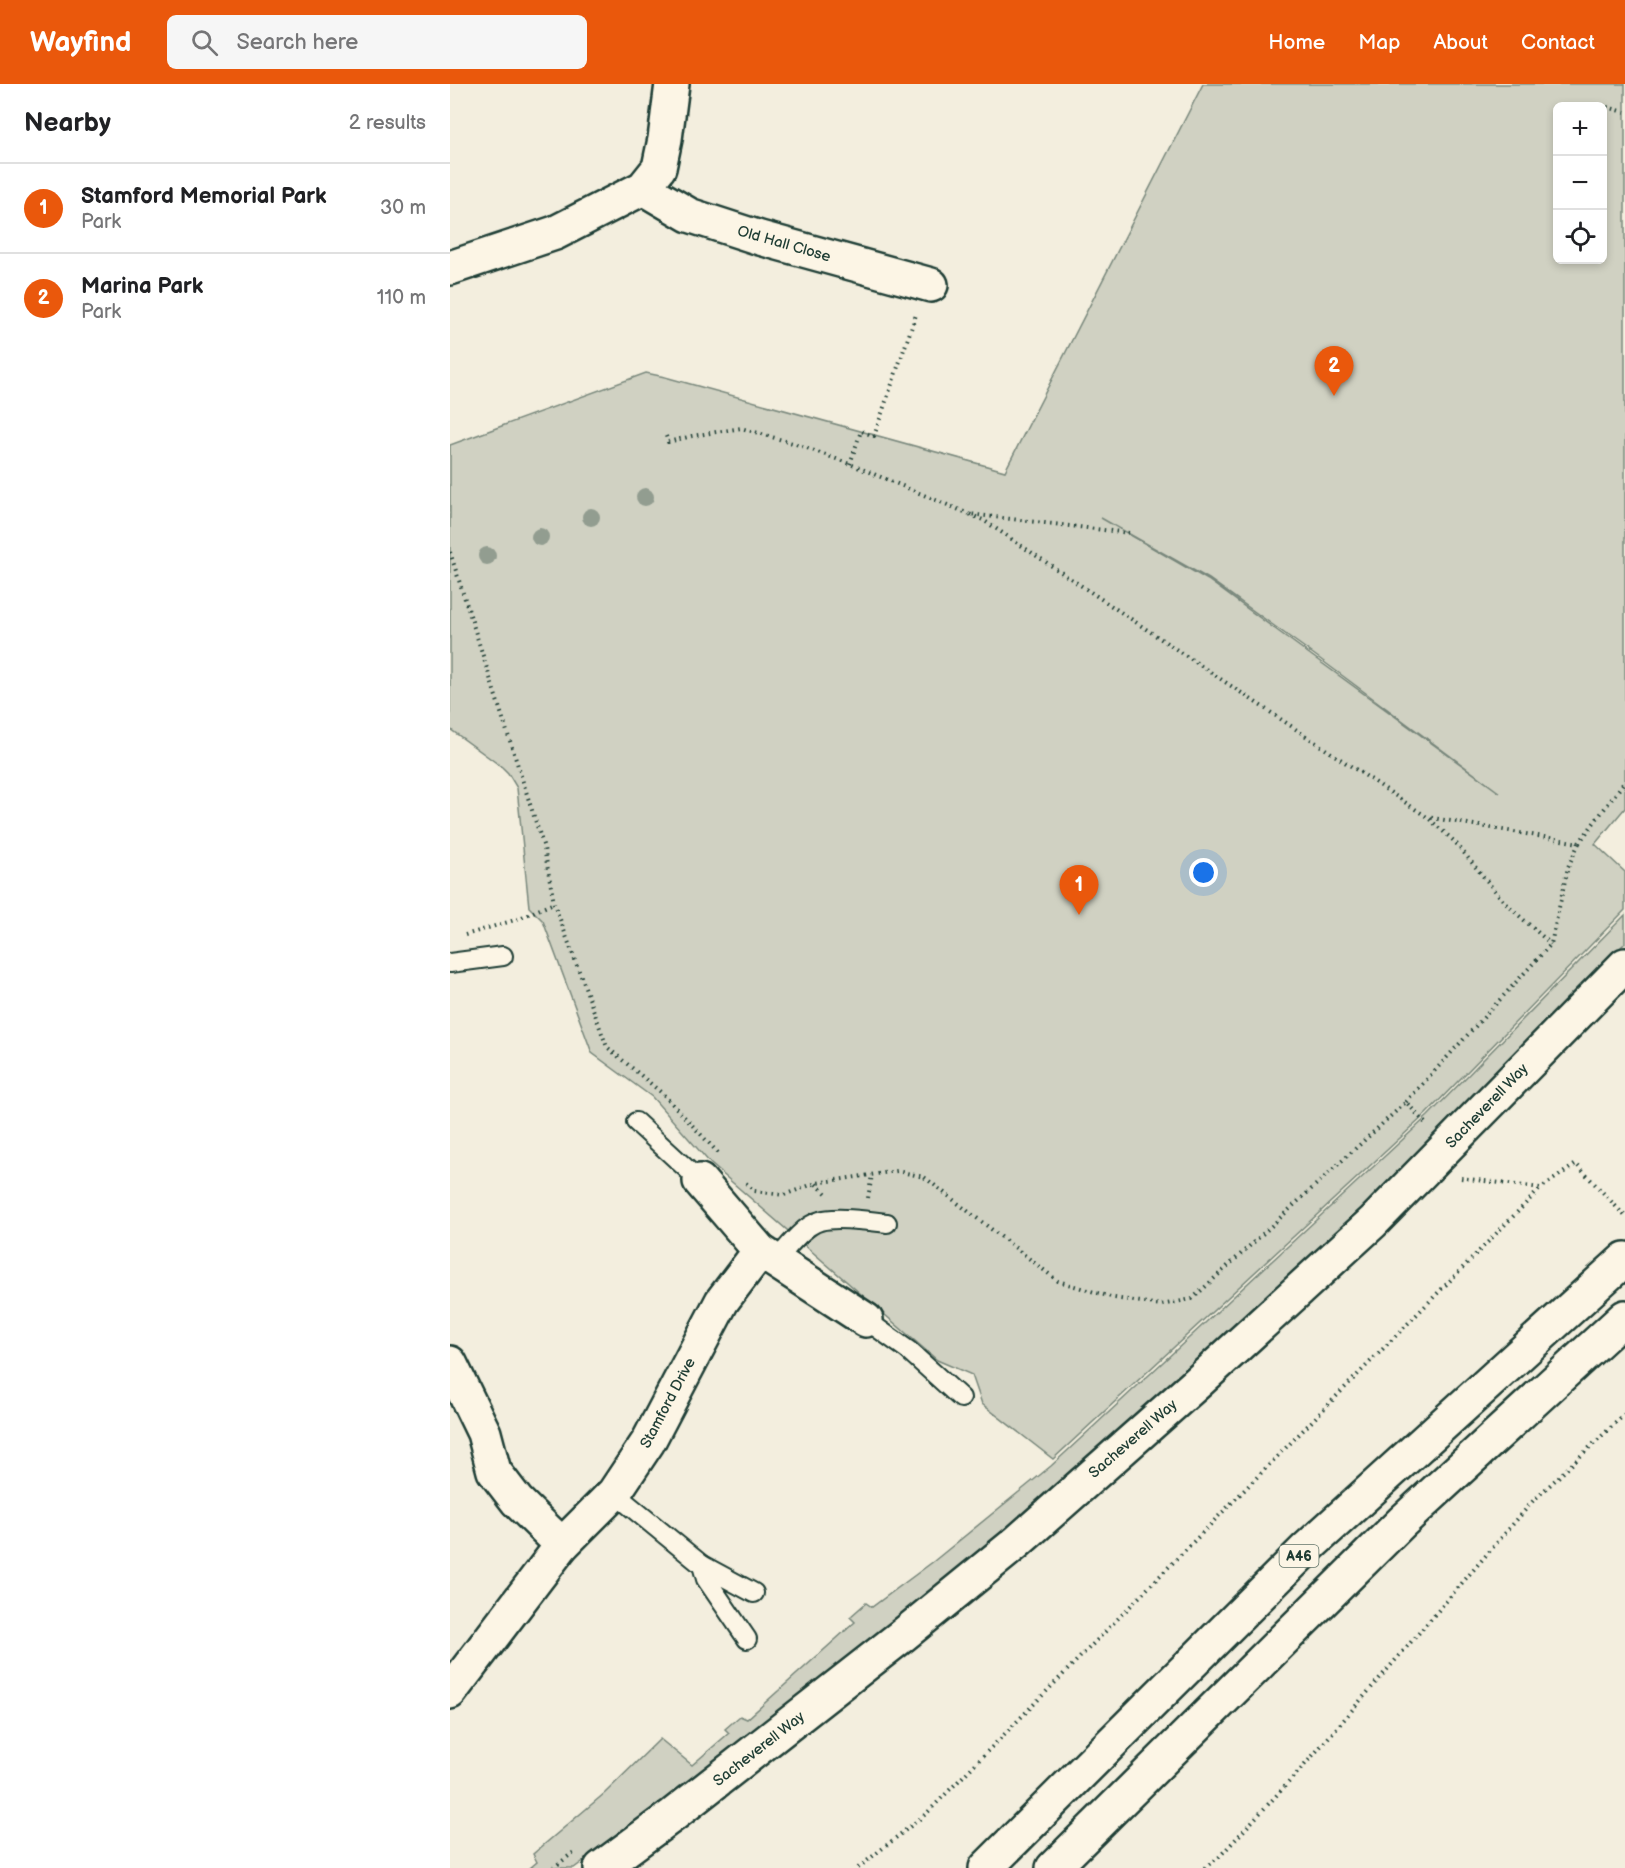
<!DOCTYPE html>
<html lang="en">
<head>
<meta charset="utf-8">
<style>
	body { margin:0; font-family:"Balsamiq Sans",sans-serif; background:#f6f6f6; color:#202124 }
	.controls { position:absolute; right:18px; top:18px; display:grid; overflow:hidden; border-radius:9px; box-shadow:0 3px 9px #0003 }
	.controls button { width:54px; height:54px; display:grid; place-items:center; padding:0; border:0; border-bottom:2px solid #e0e0e0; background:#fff; color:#202124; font:30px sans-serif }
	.you { position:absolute; left:754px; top:789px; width:21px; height:21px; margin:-15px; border:4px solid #fff; border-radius:50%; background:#1a73e8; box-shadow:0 0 0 9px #1a73e833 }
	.badge { display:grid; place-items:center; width:39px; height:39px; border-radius:50%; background:#ea580c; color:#fff; font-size:20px; font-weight:700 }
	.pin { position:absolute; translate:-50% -50px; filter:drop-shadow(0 2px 3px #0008) }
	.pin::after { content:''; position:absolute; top:32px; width:21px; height:18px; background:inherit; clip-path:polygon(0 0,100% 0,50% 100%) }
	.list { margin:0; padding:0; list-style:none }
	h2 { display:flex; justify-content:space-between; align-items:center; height:78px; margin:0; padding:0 24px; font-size:26px }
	h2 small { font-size:20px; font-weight:400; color:#757577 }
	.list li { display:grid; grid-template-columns:39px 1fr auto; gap:18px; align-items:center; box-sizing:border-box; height:90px; padding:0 24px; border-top:2px solid #e0e0e0 }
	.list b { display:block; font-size:22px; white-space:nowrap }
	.list p { margin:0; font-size:20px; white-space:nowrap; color:#757577 }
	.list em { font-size:20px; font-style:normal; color:#757577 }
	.icon { flex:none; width:33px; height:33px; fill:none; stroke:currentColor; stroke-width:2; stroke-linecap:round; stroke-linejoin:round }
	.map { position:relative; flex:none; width:1175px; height:1784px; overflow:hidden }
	header { display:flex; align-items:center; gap:36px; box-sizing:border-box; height:84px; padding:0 30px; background:#ea580c; color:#fff }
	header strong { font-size:28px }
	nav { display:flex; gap:33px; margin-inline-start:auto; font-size:21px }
	.search { width:420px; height:54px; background:#f6f6f6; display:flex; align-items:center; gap:15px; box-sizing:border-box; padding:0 21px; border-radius:9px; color:#757577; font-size:22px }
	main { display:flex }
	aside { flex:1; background:#fff }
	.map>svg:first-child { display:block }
	.green { fill:#d0d1c2; stroke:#78877b; stroke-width:1.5; fill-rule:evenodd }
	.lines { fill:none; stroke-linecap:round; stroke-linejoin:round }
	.lane-casing { stroke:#1f3d34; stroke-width:22 }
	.street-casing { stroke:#1f3d34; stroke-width:38 }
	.secondary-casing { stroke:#1f3d34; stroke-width:38 }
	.highway-casing { stroke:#1f3d34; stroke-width:38 }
	.path { stroke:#1f3d34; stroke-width:4; stroke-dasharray:1.5 4.5; stroke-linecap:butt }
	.lane { stroke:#fcf5e5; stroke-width:18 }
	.street { stroke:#fcf5e5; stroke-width:33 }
	.secondary { stroke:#fcf5e5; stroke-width:33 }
	.highway { stroke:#fcf5e5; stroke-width:33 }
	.tree { fill:#929d90 }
	.labels { text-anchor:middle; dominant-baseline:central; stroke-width:4.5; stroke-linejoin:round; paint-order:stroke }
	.shield { fill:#fcf5e5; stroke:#617469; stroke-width:1.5 }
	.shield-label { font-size:14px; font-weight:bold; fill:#1f3d34 }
	.street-label { font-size:15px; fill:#1f3d34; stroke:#fcf5e5 }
</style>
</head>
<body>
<header>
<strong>Wayfind</strong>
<div class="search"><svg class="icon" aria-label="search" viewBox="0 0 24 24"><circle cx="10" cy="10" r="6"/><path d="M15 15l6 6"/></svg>Search here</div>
<nav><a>Home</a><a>Map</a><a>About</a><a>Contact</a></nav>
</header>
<main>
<aside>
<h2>Nearby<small>2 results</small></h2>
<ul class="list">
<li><span class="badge">1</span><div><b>Stamford Memorial Park</b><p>Park</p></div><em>30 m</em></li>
<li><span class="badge">2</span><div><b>Marina Park</b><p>Park</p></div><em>110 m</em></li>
</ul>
</aside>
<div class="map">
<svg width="1175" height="1784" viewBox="0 0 1175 1784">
	<rect width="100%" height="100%" fill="#f3eede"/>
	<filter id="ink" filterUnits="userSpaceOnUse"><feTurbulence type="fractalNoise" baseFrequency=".0167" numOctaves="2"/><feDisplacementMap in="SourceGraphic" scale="12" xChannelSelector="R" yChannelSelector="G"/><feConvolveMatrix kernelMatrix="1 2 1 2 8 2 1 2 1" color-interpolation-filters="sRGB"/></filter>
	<g filter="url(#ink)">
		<g class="green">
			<path d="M 753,0 L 1175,0 L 1175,724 L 1145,760 L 1175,788 L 1175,826 L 976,1030 L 603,1375 L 532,1320 L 522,1291 L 487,1276 L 261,1080 L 202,1013 L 142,969 L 93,837 L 79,823 L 67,704 L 58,689 L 52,683 L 0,645 L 0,361 L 196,289 L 215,293 L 555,387 ZM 1108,22 L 1152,22 L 1152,176 L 1108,176 ZM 651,434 L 759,495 L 866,572 L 1050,709 L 758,496 Z"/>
			<polygon points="1175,831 1175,859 1163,871 913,1123 697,1323 555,1445 419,1557 254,1688 124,1784 80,1784 87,1778 83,1770 155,1709 210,1655 242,1681 279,1649 275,1645 290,1632 297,1635 405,1538 400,1533 416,1519 422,1523 484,1477 601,1382 978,1032"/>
		</g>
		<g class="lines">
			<g class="lane-casing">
				<g id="lane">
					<polyline points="0,879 53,872"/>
					<polyline points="186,1038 250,1097"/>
					<path d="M 325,1178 C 336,1165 354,1141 370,1137 C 385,1132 421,1137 437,1139"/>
					<polyline points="416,1236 458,1266 511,1314"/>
					<polyline points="164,1409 252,1481"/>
					<polyline points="297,1555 256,1495 252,1481 304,1509"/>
				</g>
			</g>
			<g class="street-casing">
				<g id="street">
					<polyline points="193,104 239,131 310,154 481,201"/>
					<polyline points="0,184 105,149 193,104 209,84 215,55 222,0"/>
					<polyline points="250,1097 310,1167 416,1236"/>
					<polyline points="0,1279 34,1349 44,1387 67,1417 112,1461"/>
					<polyline points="0,1608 112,1461 164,1409 198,1358 272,1217 310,1167"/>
				</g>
			</g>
			<g class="secondary-casing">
				<polyline id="secondary" points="151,1784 223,1731 453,1551 566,1459 747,1299 923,1138 1175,881"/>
			</g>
			<g class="highway-casing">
				<g id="highway">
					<polyline points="536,1784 856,1465 1175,1175"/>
					<polyline points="603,1784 952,1438 1175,1233"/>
				</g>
			</g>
			<g class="path">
				<polyline points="1157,23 1175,28"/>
				<polyline points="216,352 218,358 242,352 291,344 346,360 400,380 519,430"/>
				<polyline points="400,380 411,347 424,352 467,228"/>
				<polyline points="679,449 519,430 533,436 977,733 1005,758 1055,819 1101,860"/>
				<polyline points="0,468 94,764 104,819 157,963 213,1010 271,1072"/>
				<polyline points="1129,759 1175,697"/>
				<polyline points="15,851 65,836 104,819"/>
				<polyline points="956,1018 1101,860 1118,783 1129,759 977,733"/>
				<polyline points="1011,1094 1091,1104 1126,1080 1175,1132"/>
				<polyline points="296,1099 304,1107 334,1111 366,1099 447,1087 474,1093 608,1197 664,1214 711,1221 742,1215 956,1018 977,1041"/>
				<polyline points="366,1100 378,1111"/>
				<polyline points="418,1114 422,1091"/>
				<polyline points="103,1784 124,1768"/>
				<polyline points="408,1784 477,1729 1091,1104"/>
				<polyline points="754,1784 769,1773 852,1684 1083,1417 1175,1330"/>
			</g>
			<use href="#lane" class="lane"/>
			<use href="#street" class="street"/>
			<use href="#secondary" class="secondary"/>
			<use href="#highway" class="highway"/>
		</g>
		<g class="tree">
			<circle cx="195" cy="413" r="9"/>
			<circle cx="141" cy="433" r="9"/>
			<circle cx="90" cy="453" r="9"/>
			<circle cx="37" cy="472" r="9"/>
		</g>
	</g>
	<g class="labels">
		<rect class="shield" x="829.5" y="1461" width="39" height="22" rx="4.5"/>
		<g class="shield-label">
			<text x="849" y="1472">A46</text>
		</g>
		<g class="street-label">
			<text transform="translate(334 160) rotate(16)">Old Hall Close</text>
			<text transform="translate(1037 1022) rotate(-46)">Sacheverell Way</text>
			<text transform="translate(218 1319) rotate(-62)">Stamford Drive</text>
			<text transform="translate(683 1355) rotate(-41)">Sacheverell Way</text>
			<text transform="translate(309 1665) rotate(-38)">Sacheverell Way</text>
		</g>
	</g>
</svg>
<div class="controls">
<button>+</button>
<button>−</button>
<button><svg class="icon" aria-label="locate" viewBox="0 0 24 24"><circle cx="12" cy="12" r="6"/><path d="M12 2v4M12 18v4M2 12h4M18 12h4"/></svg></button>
</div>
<div class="you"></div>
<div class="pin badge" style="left:629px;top:831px">1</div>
<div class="pin badge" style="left:884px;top:312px">2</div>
</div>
</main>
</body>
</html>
